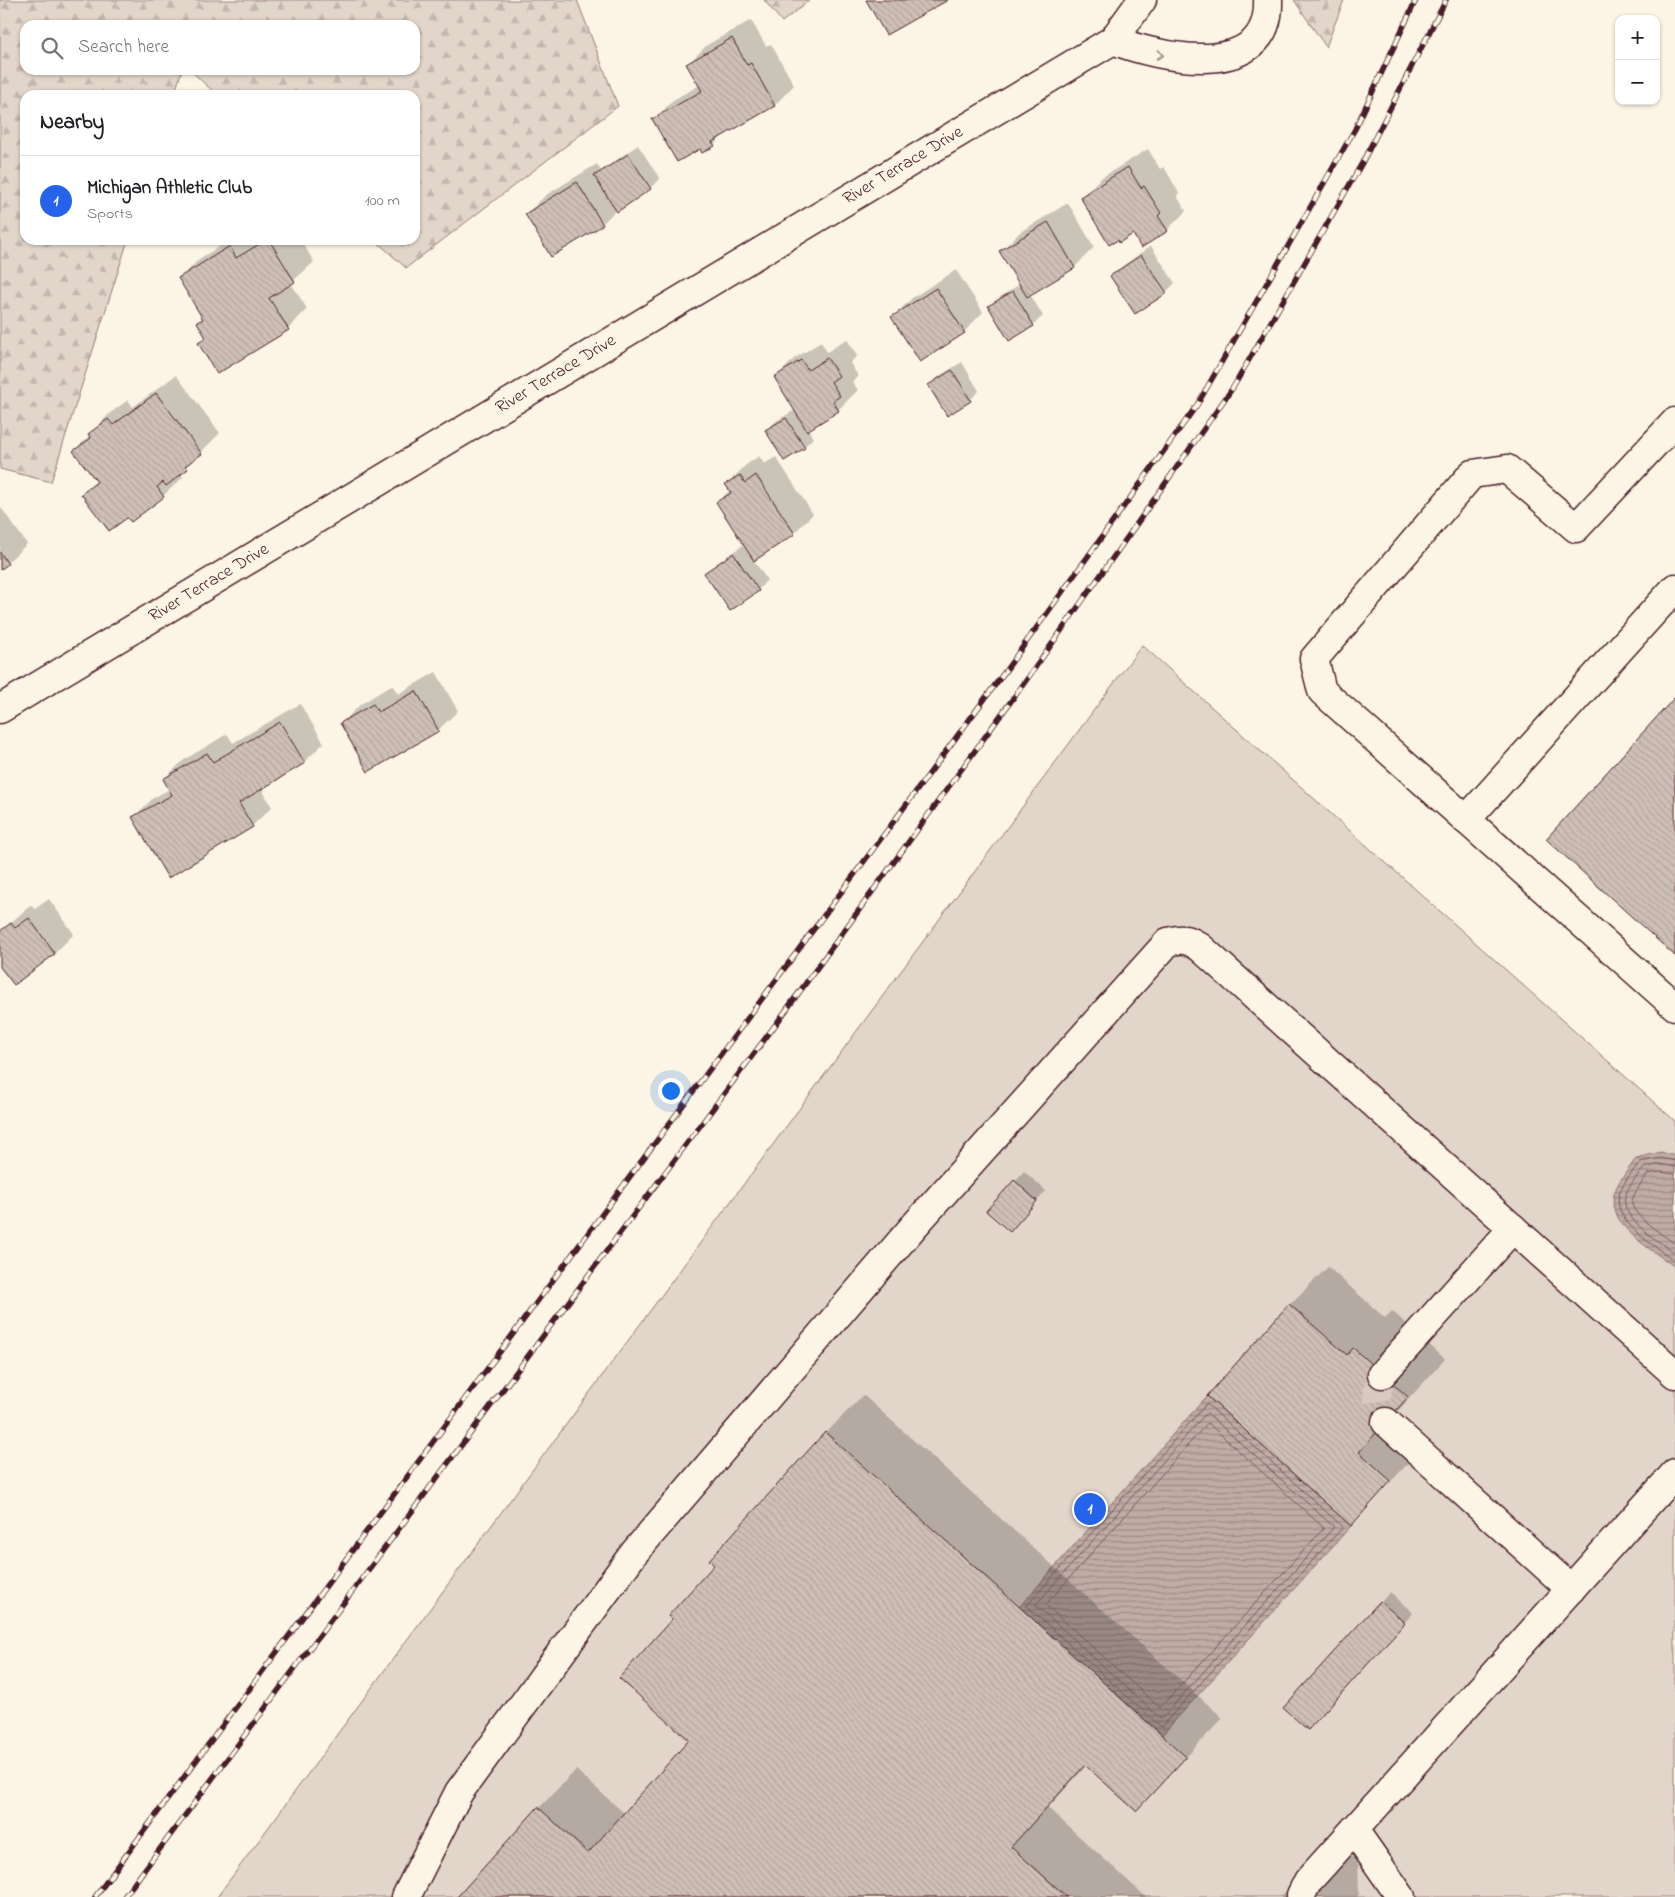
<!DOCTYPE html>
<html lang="en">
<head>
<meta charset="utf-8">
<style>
	body { margin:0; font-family:"Indie Flower",sans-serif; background:#f2f2f2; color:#202124 }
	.controls { position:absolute; right:15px; top:15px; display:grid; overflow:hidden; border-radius:10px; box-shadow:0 1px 4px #0004 }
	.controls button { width:45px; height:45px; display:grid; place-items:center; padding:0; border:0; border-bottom:1px solid #e0e0e0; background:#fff; color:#202124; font:25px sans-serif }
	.you { position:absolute; left:670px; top:1090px; width:18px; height:18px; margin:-12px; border:4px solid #fff; border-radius:50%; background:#1a73e8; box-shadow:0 0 0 8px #1a73e833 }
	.badge { display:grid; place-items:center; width:32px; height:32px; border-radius:50%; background:#2563eb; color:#fff; font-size:16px; font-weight:700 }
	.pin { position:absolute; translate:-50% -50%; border:2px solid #fff; box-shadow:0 1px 5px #0006 }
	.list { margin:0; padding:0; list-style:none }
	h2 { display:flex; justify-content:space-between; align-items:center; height:65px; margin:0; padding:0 20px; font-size:21px }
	h2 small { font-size:16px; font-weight:400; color:#757577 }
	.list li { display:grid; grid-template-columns:32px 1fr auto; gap:15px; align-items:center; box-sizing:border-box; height:90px; padding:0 20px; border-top:1px solid #e0e0e0 }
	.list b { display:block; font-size:19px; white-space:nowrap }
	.list p { margin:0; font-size:16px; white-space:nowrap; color:#757577 }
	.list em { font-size:16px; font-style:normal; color:#757577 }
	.icon { flex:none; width:28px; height:28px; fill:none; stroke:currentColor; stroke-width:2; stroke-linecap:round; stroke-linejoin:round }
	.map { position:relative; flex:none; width:1675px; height:1897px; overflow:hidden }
	.search { position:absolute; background:#fff; box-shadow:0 1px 4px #0004; left:20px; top:20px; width:400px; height:55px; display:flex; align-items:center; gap:12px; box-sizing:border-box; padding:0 18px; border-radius:15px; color:#757577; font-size:19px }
	.panel { position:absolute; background:#fff; box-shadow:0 1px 4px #0004; left:20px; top:90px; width:400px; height:155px; border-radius:15px }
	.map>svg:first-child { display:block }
	.forest { fill:url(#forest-firs); stroke:#967a7a }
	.garden { fill:#e2d5ca; stroke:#967a7a }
	.water { fill:url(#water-rules); stroke:#917474 }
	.shadow { fill:#0003 }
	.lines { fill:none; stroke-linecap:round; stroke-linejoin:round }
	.shore { stroke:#79575c; stroke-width:1 }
	.building { fill:url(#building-back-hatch); stroke:#4a1f2b }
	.minor-tunnel { stroke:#d8cac0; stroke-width:28; stroke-dasharray:28 14; stroke-linecap:butt }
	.minor-casing { stroke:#4a1f2b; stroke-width:31 }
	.minor { stroke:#fcf5e5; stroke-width:28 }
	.rail-casing { stroke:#4a1f2b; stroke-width:5.5 }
	.rail { stroke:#fcf5e5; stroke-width:4; stroke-dasharray:11; stroke-linecap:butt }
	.oneway { stroke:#a38a88 }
	.labels { text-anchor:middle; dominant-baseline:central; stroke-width:4.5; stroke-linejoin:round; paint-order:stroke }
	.street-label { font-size:18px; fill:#4a1f2b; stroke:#fcf5e5 }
</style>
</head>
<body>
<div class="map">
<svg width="1675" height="1897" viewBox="0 0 1675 1897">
	<defs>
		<pattern id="forest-firs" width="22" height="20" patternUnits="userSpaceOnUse" patternTransform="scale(1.25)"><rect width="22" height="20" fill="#e2d5ca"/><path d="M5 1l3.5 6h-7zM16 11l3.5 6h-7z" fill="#c3b6ae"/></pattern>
		<pattern id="water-rules" width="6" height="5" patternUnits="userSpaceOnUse" patternTransform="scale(1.25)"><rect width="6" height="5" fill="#c0aca5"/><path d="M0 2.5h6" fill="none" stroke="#9e8b87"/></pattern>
		<pattern id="building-back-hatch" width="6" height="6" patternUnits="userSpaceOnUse" patternTransform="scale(1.25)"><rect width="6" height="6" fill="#cfc0b7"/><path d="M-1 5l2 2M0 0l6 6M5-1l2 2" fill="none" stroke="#b3a59e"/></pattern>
	</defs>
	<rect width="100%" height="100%" fill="#fcf5e5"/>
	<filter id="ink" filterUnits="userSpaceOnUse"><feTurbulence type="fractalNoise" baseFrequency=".02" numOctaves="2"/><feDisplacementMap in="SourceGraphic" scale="10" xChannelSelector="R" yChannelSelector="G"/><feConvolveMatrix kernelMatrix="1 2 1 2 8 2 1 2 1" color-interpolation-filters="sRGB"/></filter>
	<g filter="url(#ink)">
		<g class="forest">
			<polygon points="0,0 577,0 618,106 406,268 375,240 415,240 415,95 217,95 190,70 415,70 415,25 25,25 25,70 182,70 174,95 25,95 25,240 128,240 51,482 0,469"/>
			<polygon points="764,0 810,0 782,22"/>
			<polygon points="1294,0 1344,0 1326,47"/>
		</g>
		<polygon class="garden" points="1142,645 1675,1121 1675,1897 217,1897"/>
		<g class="water">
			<path d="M 1661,1152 L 1675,1156 L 1675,1267 C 1654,1251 1606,1225 1614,1194 C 1617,1182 1630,1168 1636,1158 Z"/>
			<polygon points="1207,1396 1351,1526 1162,1735 1019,1607"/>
		</g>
		<g class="shadow">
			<polygon points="751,20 766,46 771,44 794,85 775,105 726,132 714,145 700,148 654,120 673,100 700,85 688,64 707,45"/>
			<polygon points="638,145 660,179 650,188 617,209 602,224 526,214 546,195 597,164 601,171"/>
			<polygon points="1148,149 1160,169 1164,167 1179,193 1177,196 1186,211 1167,230 1133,233 1081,197 1101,178"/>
			<polygon points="1068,203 1094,247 1075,267 1030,294 1043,316 1033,325 990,307 1000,297 1020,284 1001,251 1020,232"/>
			<polygon points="230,240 301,240 314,262 291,283 307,309 288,329 200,343 207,336 198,322 203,317 180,279 199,259"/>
			<polygon points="1151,246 1175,283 1166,292 1111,276 1121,267"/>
			<polygon points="956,270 983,312 964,332 893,317 912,298"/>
			<polygon points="847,339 857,356 850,363 858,376 852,382 858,390 838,410 808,429 813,438 804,447 767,430 776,421 795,410 775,378 795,358 821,342 827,352"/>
			<polygon points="962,362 979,391 970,400 930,386 939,376"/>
			<polygon points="176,375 220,433 180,473 183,477 163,496 127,516 82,494 97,480 75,451 109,414 128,400 133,407"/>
			<polygon points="759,456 764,464 776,457 813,514 794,533 753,559 767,580 758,590 705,574 744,544 718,502 731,489 727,484 746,465"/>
			<polygon points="0,506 27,544 0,569"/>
			<polygon points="436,672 458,711 438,730 342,723 361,704 392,685 398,694"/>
			<polygon points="300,704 324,743 304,762 261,788 272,807 252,826 134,817 153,798 170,789 164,779 184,760 227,734 233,743"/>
			<polygon points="49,899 74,934 55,953 14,983 0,965 0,932 31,905 35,909"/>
			<polygon points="1024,1171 1046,1191 1019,1221 1015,1181"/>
			<polygon points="1328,1267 1385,1318 1392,1311 1445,1359 1396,1413 1428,1442 1351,1524 1208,1395 1290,1304"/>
			<polygon points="863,1395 1223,1718 1136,1810 1087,1765 1048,1808 1146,1897 459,1897 539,1808 576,1770 625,1814 691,1740 674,1619 716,1565 711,1560 826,1433"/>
			<polygon points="1390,1592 1413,1613 1318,1719 1285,1708"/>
			<polygon points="1358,1857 1359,1894 1357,1897 1280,1897 1318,1859"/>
		</g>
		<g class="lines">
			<g class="shore">
				<path d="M 1675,1161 L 1661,1158 L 1640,1162 C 1633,1171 1621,1185 1619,1195 C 1612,1222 1657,1247 1675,1261"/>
				<path d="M 1675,1167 L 1660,1164 L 1644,1168 C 1638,1175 1627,1188 1625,1197 C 1620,1219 1660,1242 1675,1253"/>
				<path d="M 1675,1174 L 1660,1172 L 1648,1174 C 1643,1181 1634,1192 1632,1201 C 1630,1215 1664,1235 1675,1244"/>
				<polygon points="1207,1404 1343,1527 1161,1727 1027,1606"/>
				<polygon points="1207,1413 1334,1527 1161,1719 1036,1605"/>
				<polygon points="1208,1423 1324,1528 1160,1708 1046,1605"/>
			</g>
		</g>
		<g class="building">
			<polygon points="866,0 948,0 886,35"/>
			<polygon points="732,38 747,65 751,63 775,106 712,142 715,146 702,153 700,149 677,162 652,119 702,91 686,64"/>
			<polygon points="628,154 651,189 617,212 594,176"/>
			<polygon points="1128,167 1141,188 1144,186 1161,213 1158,216 1168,231 1141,248 1133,234 1119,243 1118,240 1109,245 1080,197"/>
			<polygon points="577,182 603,225 551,257 525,214"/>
			<polygon points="1048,222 1075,268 1027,297 999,251"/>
			<polygon points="266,240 269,240 295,282 269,298 289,330 217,374 198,343 206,338 197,322 203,319 178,278 230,246 236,258"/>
			<polygon points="1141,255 1167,293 1135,314 1110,276"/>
			<polygon points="936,288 965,333 920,362 891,317"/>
			<polygon points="1013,291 1034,326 1009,341 988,306"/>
			<polygon points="827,358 839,376 831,382 840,396 833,401 839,411 807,431 774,377 801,360 808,370"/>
			<polygon points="952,370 971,401 947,416 928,385"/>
			<polygon points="156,393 202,454 185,466 188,469 166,486 163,482 157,487 164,497 131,522 127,518 109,531 81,494 97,482 73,451 91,438 88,434 108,419 113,425"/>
			<polygon points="786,418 805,448 784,461 765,430"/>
			<polygon points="740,475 745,483 756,475 795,534 754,561 716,502 731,493 725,484"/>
			<polygon points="0,552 8,564 0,570"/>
			<polygon points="733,553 759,591 730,611 704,573"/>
			<polygon points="416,691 439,731 368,772 340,723 373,704 378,712"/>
			<polygon points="1675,697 1675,956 1546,839"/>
			<polygon points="280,722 305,763 239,803 253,827 168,878 132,817 172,795 163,779 207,753 213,762"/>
			<polygon points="29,918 55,954 14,985 0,967 0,931 11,923 15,928"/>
			<polygon points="1014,1180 1037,1201 1010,1232 986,1211"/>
			<polygon points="1289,1304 1347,1355 1353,1348 1408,1397 1359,1452 1391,1481 1351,1526 1207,1396"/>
			<polygon points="825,1432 1186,1757 1136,1811 1085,1765 1011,1847 1067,1897 457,1897 538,1807 588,1853 689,1740 619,1678 672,1619 668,1616 714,1565 709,1560"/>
			<polygon points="1380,1601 1405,1623 1308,1730 1283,1708"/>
		</g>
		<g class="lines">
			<path class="minor-tunnel" d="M 1382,1374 C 1375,1393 1375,1405 1386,1422"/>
			<g class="minor-casing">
				<g id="minor">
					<path d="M 1113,40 C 1159,58 1271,83 1268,0"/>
					<polyline points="1675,422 1576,528 1507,469 1472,474 1314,659 1322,691 1675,1006"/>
					<path id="s1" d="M 0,709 L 1113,40 L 1142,0"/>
					<polyline points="1466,820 1675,588"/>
					<polyline points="1382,1374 1513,1228"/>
					<polyline points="1386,1422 1571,1589"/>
					<polyline points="1301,1895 1308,1881 1354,1830"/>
					<path d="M 406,1897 L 459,1792 L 634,1553 L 914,1226 L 1168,942 C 1182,938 1189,939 1201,948 L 1675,1374"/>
					<polyline points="1401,1897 1354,1830 1675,1473"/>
				</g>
			</g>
			<use href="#minor" class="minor"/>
			<g class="rail-casing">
				<g id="rail">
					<polyline points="95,1897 1001,677 1197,405 1355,129 1416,0"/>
					<polyline points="124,1897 779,1020 1030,675 1234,386 1362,163 1446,0"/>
				</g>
			</g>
			<use href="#rail" class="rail"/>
		</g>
		<defs><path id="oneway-chevron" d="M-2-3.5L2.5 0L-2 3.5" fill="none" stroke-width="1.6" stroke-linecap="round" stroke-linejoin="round" transform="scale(1.25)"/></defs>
		<use class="oneway" href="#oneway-chevron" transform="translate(1160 55) rotate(12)"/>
	</g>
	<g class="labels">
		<g class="street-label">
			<text stroke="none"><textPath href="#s1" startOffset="1054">River Terrace Drive</textPath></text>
			<text stroke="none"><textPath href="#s1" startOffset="649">River Terrace Drive</textPath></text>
			<text stroke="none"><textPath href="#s1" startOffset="244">River Terrace Drive</textPath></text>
		</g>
	</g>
</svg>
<div class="controls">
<button>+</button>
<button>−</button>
</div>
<div class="you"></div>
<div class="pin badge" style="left:1090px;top:1509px">1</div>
<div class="search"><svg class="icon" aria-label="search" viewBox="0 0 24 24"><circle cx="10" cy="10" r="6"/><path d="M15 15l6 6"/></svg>Search here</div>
<section class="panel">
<h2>Nearby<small></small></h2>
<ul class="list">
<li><span class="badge">1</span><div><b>Michigan Athletic Club</b><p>Sports</p></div><em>100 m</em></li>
</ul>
</section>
</div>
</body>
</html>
